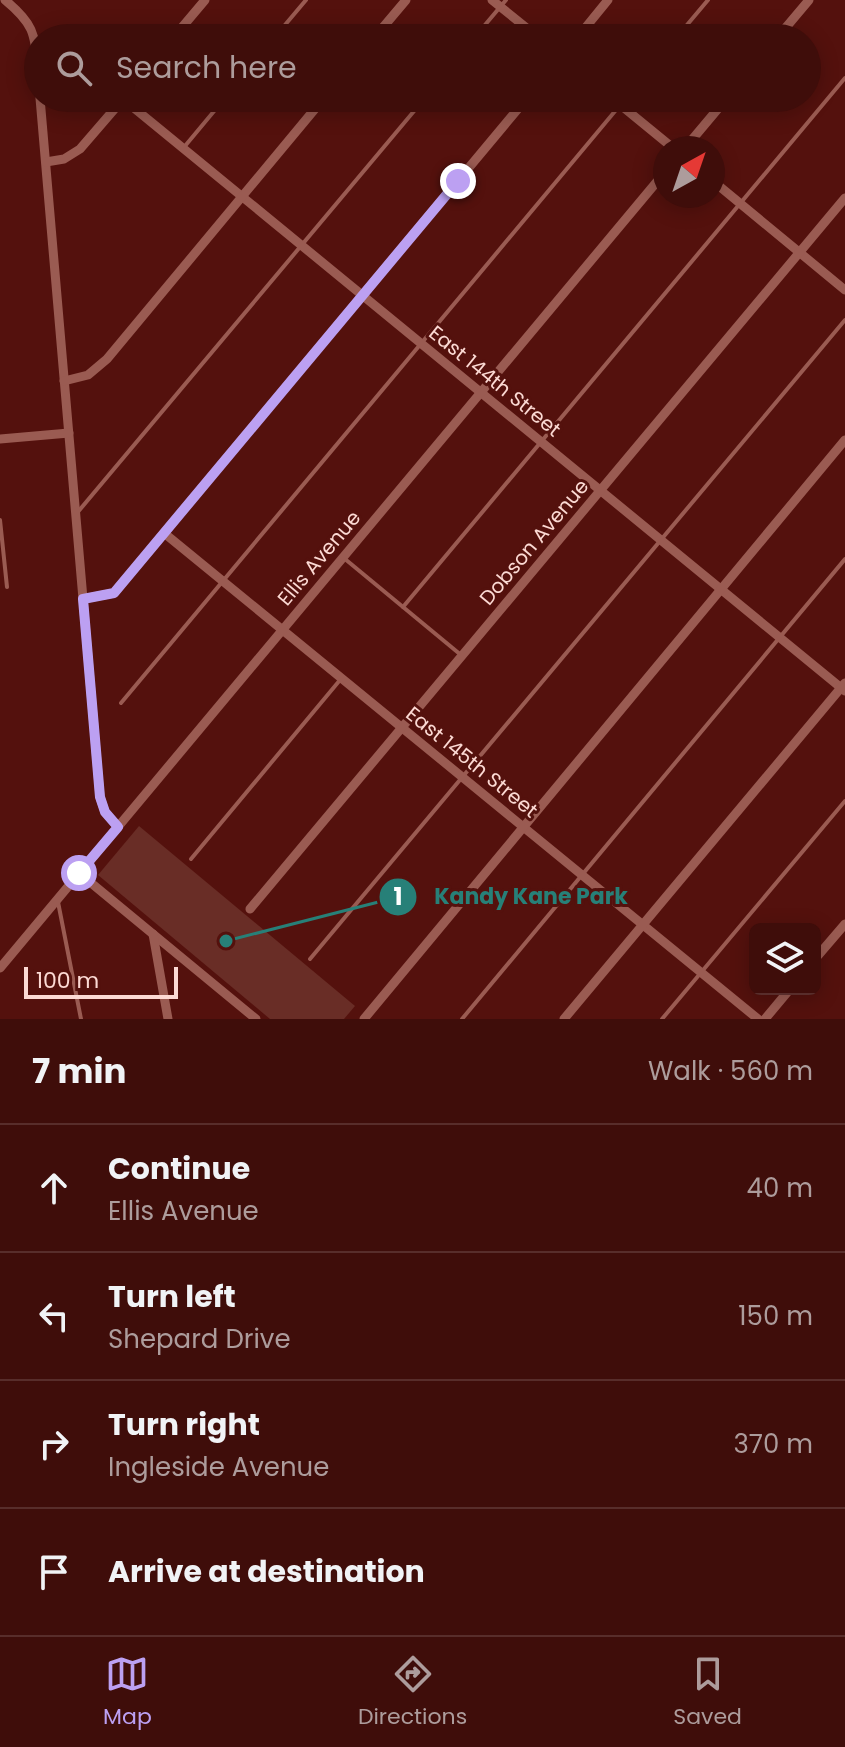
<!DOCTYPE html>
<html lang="en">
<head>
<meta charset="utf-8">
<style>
	body { margin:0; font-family:Poppins,sans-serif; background:#461613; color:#f1f3f6 }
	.controls { position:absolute; right:24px; bottom:24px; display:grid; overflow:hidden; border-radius:12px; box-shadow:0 4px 20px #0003 }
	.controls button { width:72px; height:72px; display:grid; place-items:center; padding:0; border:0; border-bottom:2px solid #582d2b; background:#3f0d0a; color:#f1f3f6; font:40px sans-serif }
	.compass { position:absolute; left:653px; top:136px; width:72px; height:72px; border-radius:50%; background:#3f0d0a; box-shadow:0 4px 20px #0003; rotate:40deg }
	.scale { position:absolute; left:24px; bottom:20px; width:154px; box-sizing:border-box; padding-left:8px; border:4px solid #fcdad4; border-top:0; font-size:22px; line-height:28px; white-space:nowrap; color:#fcdad4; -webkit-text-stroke:6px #54110d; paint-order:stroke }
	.stop { position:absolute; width:24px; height:24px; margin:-18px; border:6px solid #bca0f2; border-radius:50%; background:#fff }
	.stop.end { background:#bca0f2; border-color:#fff; box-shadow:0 2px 8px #0008 }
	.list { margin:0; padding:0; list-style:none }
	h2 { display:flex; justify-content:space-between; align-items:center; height:104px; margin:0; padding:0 32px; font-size:34px }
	h2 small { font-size:26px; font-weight:400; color:#ad9c9c }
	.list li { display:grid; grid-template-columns:52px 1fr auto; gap:24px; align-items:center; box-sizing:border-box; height:128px; padding:0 32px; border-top:2px solid #582d2b }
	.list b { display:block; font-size:30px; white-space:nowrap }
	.list p { margin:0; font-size:26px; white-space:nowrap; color:#ad9c9c }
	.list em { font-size:26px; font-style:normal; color:#ad9c9c }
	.icon { flex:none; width:44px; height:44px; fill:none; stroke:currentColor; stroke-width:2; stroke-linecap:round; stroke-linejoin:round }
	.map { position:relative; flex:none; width:845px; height:1019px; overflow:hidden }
	.search { position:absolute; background:#3f0d0a; box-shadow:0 4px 20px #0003; left:24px; right:24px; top:24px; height:88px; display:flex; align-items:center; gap:20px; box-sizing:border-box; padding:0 28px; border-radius:44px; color:#ad9c9c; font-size:30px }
	.sheet { height:616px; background:#3f0d0a }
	nav { display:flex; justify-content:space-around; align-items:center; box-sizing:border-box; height:112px; border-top:2px solid #582d2b; background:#3f0d0a; font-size:22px; color:#ad9c9c }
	nav a { display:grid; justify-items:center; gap:4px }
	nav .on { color:#bca0f2 }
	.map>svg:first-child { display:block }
	.green { fill:#692d26 }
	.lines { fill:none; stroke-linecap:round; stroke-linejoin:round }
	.lane { stroke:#9a5b52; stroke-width:4 }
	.street { stroke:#9a5b52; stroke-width:9 }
	.route { stroke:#bca0f2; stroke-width:10 }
	.labels { text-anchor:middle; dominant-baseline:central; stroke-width:6; stroke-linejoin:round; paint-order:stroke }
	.street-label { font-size:20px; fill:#fcdad4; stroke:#54110d }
	.leader { fill:none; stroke:#278078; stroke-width:3 }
	.callout-dot { fill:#278078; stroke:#54110d; stroke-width:3 }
	.mark-label { font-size:24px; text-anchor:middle; font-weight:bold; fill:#fff }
	.callout-label { font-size:22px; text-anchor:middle; font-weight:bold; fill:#278078; stroke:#54110d; stroke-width:6; stroke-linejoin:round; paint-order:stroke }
</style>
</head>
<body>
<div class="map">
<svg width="845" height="1019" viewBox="0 0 845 1019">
	<rect width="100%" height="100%" fill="#54110d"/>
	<polygon class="green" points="139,826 355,1006 344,1019 270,1019 98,875"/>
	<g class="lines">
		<g class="lane">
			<polyline points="274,38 306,0"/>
			<polyline points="474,38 506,0"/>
			<polyline points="676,38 708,0"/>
			<polyline points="185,146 225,98"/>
			<polyline points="77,513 425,98"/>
			<polyline points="0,520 7,587"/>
			<polyline points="345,559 461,655"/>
			<polyline points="403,607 845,78"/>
			<polyline points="121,703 626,98"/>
			<polyline points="191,859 340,680"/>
			<polyline points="58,902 81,1019"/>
			<polyline points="310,959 845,320"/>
			<polyline points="462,1019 845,559"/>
			<polyline points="662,1019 845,801"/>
		</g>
		<g class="street">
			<path d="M 5,0 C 33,23 35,33 38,68"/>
			<polyline points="492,0 539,38"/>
			<polyline points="173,38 205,0"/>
			<polyline points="374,38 406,0"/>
			<polyline points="577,38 608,0"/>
			<polyline points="777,38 809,0"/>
			<polyline points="40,98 100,797 105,812 118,827"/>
			<polyline points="612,98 673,148"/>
			<polyline points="123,99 845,691"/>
			<polyline points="685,148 727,98"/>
			<polyline points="46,162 64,159 80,149 124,98"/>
			<polyline points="713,181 845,290"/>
			<polyline points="64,381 88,375 107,359 324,98"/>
			<polyline points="0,439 69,433"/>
			<polyline points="164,533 758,1019"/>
			<polyline points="83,599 114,593 527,98"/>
			<polyline points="79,873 256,1019"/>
			<polyline points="250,909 845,198"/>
			<polyline points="153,934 168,1019"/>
			<polyline points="815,959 845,924"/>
			<polyline points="0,968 665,172"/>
			<polyline points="364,1019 845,440"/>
			<polyline points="564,1019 845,683"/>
			<polyline points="765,1019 790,989"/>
		</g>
	</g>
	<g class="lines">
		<polyline class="route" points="79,873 118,827 105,812 100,797 83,599 114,593 458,181"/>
	</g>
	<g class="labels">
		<g class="street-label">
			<text transform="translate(495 381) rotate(39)">East 144th Street</text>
			<text transform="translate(534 542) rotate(-50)">Dobson Avenue</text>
			<text transform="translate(319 558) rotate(-50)">Ellis Avenue</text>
			<text transform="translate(472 762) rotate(39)">East 145th Street</text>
		</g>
	</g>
	<path class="leader" d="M226 941L398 897"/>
	<g class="callout-dot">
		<circle cx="226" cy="941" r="8"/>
		<circle cx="398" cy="897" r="20"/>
	</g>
	<g class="mark-label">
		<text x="398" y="905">1</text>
	</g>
	<g class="callout-label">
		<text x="531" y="904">Kandy Kane Park</text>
	</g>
</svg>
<div class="controls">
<button><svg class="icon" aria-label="layers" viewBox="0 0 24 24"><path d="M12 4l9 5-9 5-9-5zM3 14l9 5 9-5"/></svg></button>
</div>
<svg class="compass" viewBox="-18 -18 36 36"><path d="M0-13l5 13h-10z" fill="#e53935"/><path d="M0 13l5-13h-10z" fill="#ad9c9c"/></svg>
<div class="scale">100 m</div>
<div class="stop" style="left:79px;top:873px"></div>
<div class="stop end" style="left:458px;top:181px"></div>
<div class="search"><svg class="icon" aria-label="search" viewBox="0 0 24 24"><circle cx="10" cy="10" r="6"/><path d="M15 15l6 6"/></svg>Search here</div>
</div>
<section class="sheet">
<h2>7 min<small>Walk · 560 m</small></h2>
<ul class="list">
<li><svg class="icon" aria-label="ahead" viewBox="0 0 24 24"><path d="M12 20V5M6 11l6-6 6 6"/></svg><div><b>Continue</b><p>Ellis Avenue</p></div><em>40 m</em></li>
<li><svg class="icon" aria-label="left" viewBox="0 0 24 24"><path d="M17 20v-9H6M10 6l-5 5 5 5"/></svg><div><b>Turn left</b><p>Shepard Drive</p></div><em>150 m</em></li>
<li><svg class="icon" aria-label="right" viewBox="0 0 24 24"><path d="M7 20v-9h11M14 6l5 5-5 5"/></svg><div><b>Turn right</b><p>Ingleside Avenue</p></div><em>370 m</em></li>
<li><svg class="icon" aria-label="arrive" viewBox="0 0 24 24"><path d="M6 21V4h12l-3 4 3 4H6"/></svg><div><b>Arrive at destination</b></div></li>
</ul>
</section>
<nav>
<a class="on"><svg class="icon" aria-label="map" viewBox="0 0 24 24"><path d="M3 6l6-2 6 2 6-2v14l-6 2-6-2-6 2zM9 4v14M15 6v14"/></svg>Map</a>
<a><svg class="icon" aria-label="directions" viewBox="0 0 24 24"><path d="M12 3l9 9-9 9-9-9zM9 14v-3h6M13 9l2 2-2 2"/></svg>Directions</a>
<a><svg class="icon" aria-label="saved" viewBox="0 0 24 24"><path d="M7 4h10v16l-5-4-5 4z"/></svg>Saved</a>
</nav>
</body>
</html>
